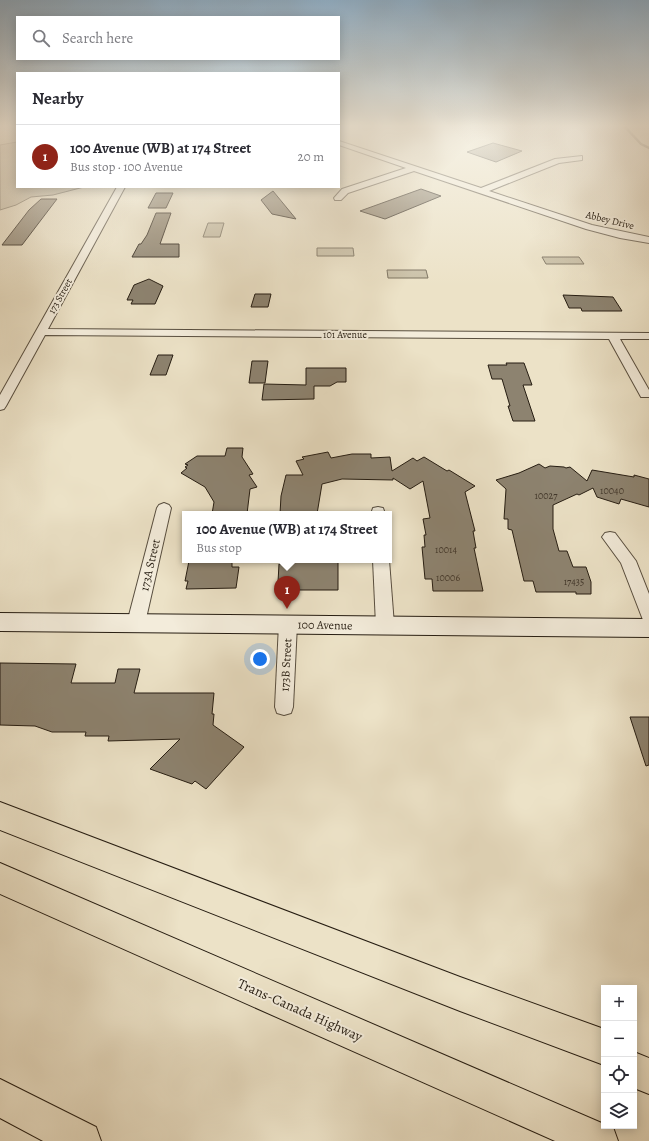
<!DOCTYPE html>
<html lang="en">
<head>
<meta charset="utf-8">
<style>
	body { margin:0; font-family:Alegreya,serif; background:#f2f2f3; color:#2b2b33 }
	.controls { position:absolute; right:12px; bottom:12px; display:grid; overflow:hidden; border-radius:0px; box-shadow:0 2px 10px #0003 }
	.controls button { width:36px; height:36px; display:grid; place-items:center; padding:0; border:0; border-bottom:1px solid #e1e1e2; background:#fff; color:#2b2b33; font:20px sans-serif }
	.you { position:absolute; left:260px; top:659px; width:14px; height:14px; margin:-10px; border:3px solid #fff; border-radius:50%; background:#1a73e8; box-shadow:0 0 0 6px #1a73e833 }
	.badge { display:grid; place-items:center; width:26px; height:26px; border-radius:50%; background:#8f2418; color:#fff; font-size:13px; font-weight:700 }
	.pin { position:absolute; translate:-50% -33px; filter:drop-shadow(0 1px 2px #0008) }
	.pin::after { content:''; position:absolute; top:21px; width:14px; height:12px; background:inherit; clip-path:polygon(0 0,100% 0,50% 100%) }
	.popup { position:absolute; left:182px; top:511px; width:210px; height:52px; box-sizing:border-box; display:grid; place-content:center; border-radius:0px; background:#fff; filter:drop-shadow(0 1px 3px #0005); font-size:13px; white-space:nowrap; color:#7c7c81 }
	.popup b { font-size:15px; color:#2b2b33 }
	.popup::after { content:''; position:absolute; left:50%; top:100%; margin-left:-8px; border:8px solid transparent; border-top-color:#fff }
	.list { margin:0; padding:0; list-style:none }
	h2 { display:flex; justify-content:space-between; align-items:center; height:52px; margin:0; padding:0 16px; font-size:17px }
	h2 small { font-size:13px; font-weight:400; color:#7c7c81 }
	.list li { display:grid; grid-template-columns:26px 1fr auto; gap:12px; align-items:center; box-sizing:border-box; height:64px; padding:0 16px; border-top:1px solid #e1e1e2 }
	.list b { display:block; font-size:15px; white-space:nowrap }
	.list p { margin:0; font-size:13px; white-space:nowrap; color:#7c7c81 }
	.list em { font-size:13px; font-style:normal; color:#7c7c81 }
	.icon { flex:none; width:22px; height:22px; fill:none; stroke:currentColor; stroke-width:2; stroke-linecap:round; stroke-linejoin:round }
	.map { position:relative; flex:none; width:649px; height:1141px; overflow:hidden }
	.search { position:absolute; background:#fff; box-shadow:0 2px 10px #0003; left:16px; top:16px; width:324px; height:44px; display:flex; align-items:center; gap:10px; box-sizing:border-box; padding:0 14px; border-radius:0px; color:#7c7c81; font-size:15px }
	.panel { position:absolute; background:#fff; box-shadow:0 2px 10px #0003; left:16px; top:72px; width:324px; height:116px; border-radius:0px }
	.map>svg:first-child { display:block }
	.green { fill:#cac1a8; stroke:#786f5d }
	.lines { fill:none; stroke-linecap:round; stroke-linejoin:round }
	.stream { stroke:#756b59; stroke-width:2.5 }
	.building { fill:#8d8370; stroke:#261d12 }
	.street-casing { stroke:#584e3f; stroke-width:2 }
	.secondary-casing { stroke:#261d12; stroke-width:2 }
	.highway-casing { stroke:#261d12; stroke-width:2 }
	.street { fill:#f3ecdb; fill-rule:evenodd }
	.secondary { fill:#f3ecdb; fill-rule:evenodd }
	.highway { fill:#ece2c7; fill-rule:evenodd }
	.labels { text-anchor:middle; dominant-baseline:central; stroke-width:4; stroke-linejoin:round; paint-order:stroke }
	.far-street-label { font-size:10px; fill:#261d12; stroke:#f3ecdb }
	.number-label { font-size:10px; fill:#40362a }
	.street-label { font-size:12px; fill:#261d12; stroke:#f3ecdb }
	.near-street-label { font-size:14px; fill:#261d12; stroke:#f3ecdb }
</style>
</head>
<body>
<div class="map">
<svg width="649" height="1141" viewBox="0 0 649 1141">
	<rect width="100%" height="100%" fill="#ece2c7"/>
	<filter id="stains"><feTurbulence type="fractalNoise" baseFrequency=".005" numOctaves="4"/><feColorMatrix values="0 0 0 0 .2 0 0 0 0 .09 0 0 0 0 .02 0 0 0 .5 -.17"/></filter>
	<radialGradient id="worn" r=".72"><stop offset=".6" stop-color="#630" stop-opacity="0"/><stop offset="1" stop-color="#630" stop-opacity=".3"/></radialGradient>
	<g class="green">
		<polygon points="17,142 17,187 84,187 53,195 31,197 16,205 0,210 0,145"/>
		<polygon points="208,223 224,223 220,237 203,237"/>
		<polygon points="317,248 353,248 354,256 317,256"/>
		<polygon points="542,257 579,257 584,264 546,264"/>
		<polygon points="387,270 426,270 428,278 388,278"/>
	</g>
	<g class="lines">
		<polyline class="stream" points="625,127 641,144 649,148"/>
	</g>
	<g class="building">
		<polygon points="493,143 522,151 496,162 467,152"/>
		<polygon points="421,189 441,196 385,219 360,211"/>
		<polygon points="273,191 296,219 272,214 261,200"/>
		<polygon points="156,193 173,193 166,208 148,208"/>
		<polygon points="41,199 57,199 22,245 2,245 29,210"/>
		<polygon points="156,213 171,213 160,244 179,244 179,257 132,257 139,244 141,244 147,235"/>
		<polygon points="149,279 163,286 155,304 131,304 133,300 127,300 134,285"/>
		<polygon points="255,294 271,294 268,307 251,307"/>
		<polygon points="563,295 613,297 622,311 582,311 581,308 569,308"/>
		<polygon points="158,355 173,355 166,375 150,375"/>
		<polygon points="252,361 268,361 265,383 249,383"/>
		<polygon points="506,363 524,363 532,385 523,385 535,421 513,421 508,406 510,406 502,379 492,379 488,365 507,365"/>
		<polygon points="306,368 346,368 346,382 337,382 330,386 314,386 314,399 262,400 264,384 306,385"/>
		<polygon points="227,448 243,448 242,457 253,474 249,475 257,487 250,489 247,514 212,514 214,502 205,487 181,473 187,468 185,467 188,465 185,464 197,456 225,456"/>
		<polygon points="328,452 331,458 352,454 371,454 371,458 390,457 392,471 413,458 417,461 424,457 447,471 449,470 475,486 465,492 475,531 473,531 476,548 474,548 483,591 433,591 432,579 425,579 422,547 425,547 424,535 426,535 423,519 430,518 423,481 410,489 393,478 393,480 342,479 322,484 317,514 280,514 281,496 286,475 303,475 296,461 304,459 302,457"/>
		<polygon points="539,464 545,468 550,466 564,467 566,468 570,467 587,481 592,470 634,477 634,475 649,479 649,507 621,499 619,504 597,497 593,488 579,495 577,494 553,505 553,529 559,551 567,551 573,567 586,567 591,582 591,594 576,594 576,592 536,592 533,581 524,581 512,530 508,529 508,519 504,519 506,489 496,480 519,473"/>
		<polygon points="285,560 338,560 338,590 282,590 282,582 278,582 279,564 284,564"/>
		<polygon points="189,561 232,562 232,567 239,567 236,588 186,589 188,581 185,581"/>
		<polygon points="0,663 76,664 71,683 115,683 118,669 140,669 134,693 214,693 212,714 214,714 213,725 244,747 206,789 195,781 192,784 150,769 180,739 108,741 109,736 85,736 86,732 52,732 35,726 0,725"/>
		<polygon points="630,717 649,717 649,765 646,766"/>
	</g>
	<g class="lines">
		<g class="street-casing">
			<g id="street">
				<polygon points="339,141 481,188 555,159 582,156 582,160 559,163 489,191 592,225 649,237 649,243 620,238 586,229 414,171 348,193 341,200 335,200 334,198 342,189 406,168 339,145"/>
				<polygon points="117,187 125,187 48,329 649,333 649,339 620,339 649,390 649,397 641,397 609,339 45,335 6,406 4,409 0,410 0,395"/>
				<polygon points="164,503 169,505 171,508 145,623 142,628 136,630 130,628 127,623 157,508 159,505"/>
				<polygon points="378,507 383,508 385,514 371,514 373,508"/>
				<polygon points="610,532 615,533 636,561 649,594 649,622 643,620 621,563 602,537 605,533"/>
				<polygon points="373,560 389,560 394,625 391,630 385,632 379,630 376,625"/>
				<polygon points="288,617 294,619 297,624 293,707 291,713 284,715 277,713 275,707 279,624 282,619"/>
			</g>
		</g>
		<g class="secondary-casing">
			<polygon id="secondary" points="0,613 649,619 649,637 0,631"/>
		</g>
		<g class="highway-casing">
			<g id="highway">
				<polygon points="0,802 460,977 604,1029 604,1065 460,1011 0,830"/>
				<polygon points="0,863 604,1124 604,1126 613,1127 618,1141 555,1141 0,894"/>
				<polygon points="634,1052 649,1058 649,1094 634,1088"/>
				<polygon points="0,1079 96,1127 101,1141 43,1141 0,1118"/>
			</g>
		</g>
		<use href="#street" class="street"/>
		<use href="#secondary" class="secondary"/>
		<use href="#highway" class="highway"/>
	</g>
	<linearGradient id="sky" x2="0" y2="1"><stop stop-color="#8facc2"/><stop offset="0.44" stop-color="#f6f2e6"/><stop offset="1" stop-color="#f6f2e6" stop-opacity="0"/></linearGradient>
	<rect width="649" height="286" fill="url(#sky)"/>
	<g class="labels">
		<g class="far-street-label">
			<text transform="translate(610 220) rotate(14)">Abbey Drive</text>
			<text transform="translate(60 296) rotate(-61)">173 Street</text>
			<text x="345" y="334">101 Avenue</text>
		</g>
		<g class="number-label">
			<text x="612" y="490">10040</text>
			<text x="546" y="495">10027</text>
			<text x="446" y="549">10014</text>
			<text x="448" y="577">10006</text>
			<text x="574" y="581">17435</text>
		</g>
		<g class="street-label">
			<text transform="translate(150 565) rotate(-77)">173A Street</text>
			<text transform="translate(325 625) rotate(1)">100 Avenue</text>
			<text transform="translate(286 665) rotate(-87)">173B Street</text>
		</g>
		<g class="near-street-label">
			<text transform="translate(300 1010) rotate(24)">Trans-Canada Highway</text>
		</g>
	</g>
	<rect width="100%" height="100%" filter="url(#stains)"/>
	<rect width="100%" height="100%" fill="url(#worn)"/>
</svg>
<div class="controls">
<button>+</button>
<button>−</button>
<button><svg class="icon" aria-label="locate" viewBox="0 0 24 24"><circle cx="12" cy="12" r="6"/><path d="M12 2v4M12 18v4M2 12h4M18 12h4"/></svg></button>
<button><svg class="icon" aria-label="layers" viewBox="0 0 24 24"><path d="M12 4l9 5-9 5-9-5zM3 14l9 5 9-5"/></svg></button>
</div>
<div class="you"></div>
<div class="pin badge" style="left:287px;top:609px">1</div>
<div class="popup"><b>100 Avenue (WB) at 174 Street</b>Bus stop</div>
<div class="search"><svg class="icon" aria-label="search" viewBox="0 0 24 24"><circle cx="10" cy="10" r="6"/><path d="M15 15l6 6"/></svg>Search here</div>
<section class="panel">
<h2>Nearby<small></small></h2>
<ul class="list">
<li><span class="badge">1</span><div><b>100 Avenue (WB) at 174 Street</b><p>Bus stop · 100 Avenue</p></div><em>20 m</em></li>
</ul>
</section>
</div>
</body>
</html>
